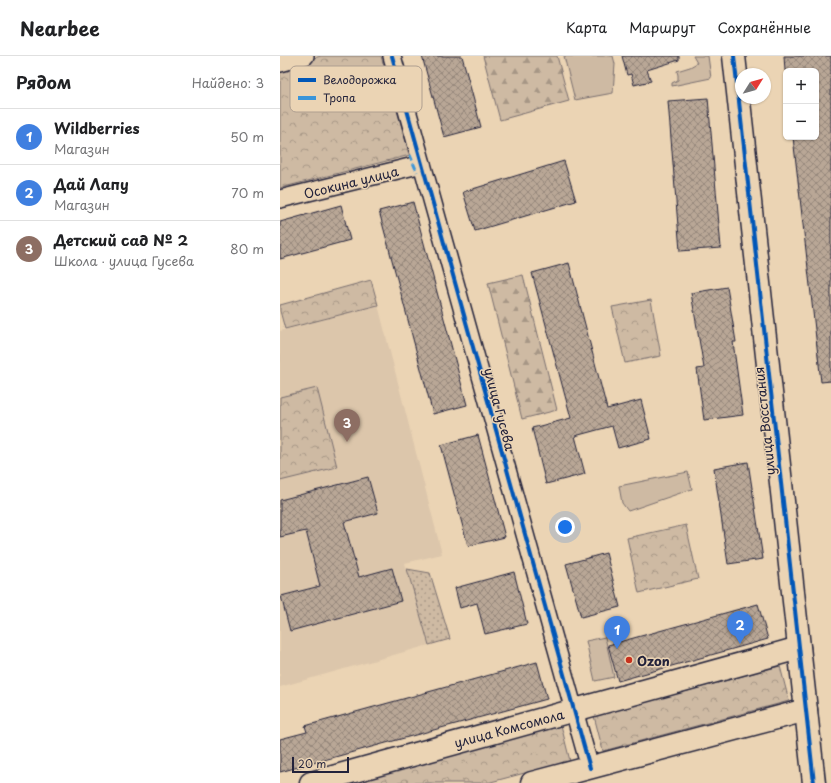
<!DOCTYPE html>
<html lang="ru">
<head>
<meta charset="utf-8">
<style>
	body { margin:0; font-family:"Playpen Sans",sans-serif; background:#f2f2f2; color:#202124 }
	.controls { position:absolute; right:12px; top:12px; display:grid; overflow:hidden; border-radius:6px; box-shadow:0 1px 3px #0004 }
	.controls button { width:36px; height:36px; display:grid; place-items:center; padding:0; border:0; border-bottom:1px solid #e0e0e0; background:#fff; color:#202124; font:20px sans-serif }
	.compass { position:absolute; left:455px; top:12px; width:36px; height:36px; border-radius:50%; background:#fff; box-shadow:0 1px 3px #0004; rotate:53deg }
	.scale { position:absolute; left:12px; bottom:10px; width:57px; box-sizing:border-box; padding-left:4px; border:2px solid #22223b; border-top:0; font-size:11px; line-height:14px; white-space:nowrap; color:#22223b; -webkit-text-stroke:3px #ebd4b4; paint-order:stroke }
	.you { position:absolute; left:285px; top:471px; width:14px; height:14px; margin:-10px; border:3px solid #fff; border-radius:50%; background:#1a73e8; box-shadow:0 0 0 6px #1a73e833 }
	.badge { display:grid; place-items:center; width:26px; height:26px; border-radius:50%; background:#ea580c; color:#fff; font-size:13px; font-weight:700 }
	.pin { position:absolute; translate:-50% -33px; filter:drop-shadow(0 1px 2px #0008) }
	.pin::after { content:''; position:absolute; top:21px; width:14px; height:12px; background:inherit; clip-path:polygon(0 0,100% 0,50% 100%) }
	.list { margin:0; padding:0; list-style:none }
	h2 { display:flex; justify-content:space-between; align-items:center; height:52px; margin:0; padding:0 16px; font-size:17px }
	h2 small { font-size:13px; font-weight:400; color:#757577 }
	.list li { display:grid; grid-template-columns:26px 1fr auto; gap:12px; align-items:center; box-sizing:border-box; height:56px; padding:0 16px; border-top:1px solid #e0e0e0 }
	.list b { display:block; font-size:15px; white-space:nowrap }
	.list p { margin:0; font-size:13px; white-space:nowrap; color:#757577 }
	.list em { font-size:13px; font-style:normal; color:#757577 }
	.map { position:relative; flex:none; width:551px; height:727px; overflow:hidden }
	header { display:flex; align-items:center; gap:24px; box-sizing:border-box; height:56px; padding:0 20px; background:#fff; border-bottom:1px solid #e0e0e0 }
	header strong { font-size:19px }
	nav { display:flex; gap:22px; margin-inline-start:auto; font-size:14px }
	main { display:flex }
	aside { flex:1; background:#fff }
	.map>svg:first-child { display:block }
	.built { fill:#dcc6ab }
	.grass { fill:#cebaa3; stroke:#786e6f }
	.forest { fill:url(#forest-firs); stroke:#786e6f }
	.park { fill:url(#park-crowns); stroke:#786e6f }
	.garden { fill:url(#garden-dots); stroke:#786e6f }
	.building { fill:url(#building-cross-hatch); stroke:#22223b }
	.lines { fill:none; stroke-linecap:round; stroke-linejoin:round }
	.minor-casing { stroke:#22223b; stroke-width:20 }
	.tertiary-casing { stroke:#22223b; stroke-width:25 }
	.minor { stroke:#ebd4b4; stroke-width:17 }
	.tertiary { stroke:#ebd4b4; stroke-width:22 }
	.quiet { stroke:#3b95d9; stroke-width:3; stroke-dasharray:6 3; stroke-linecap:butt }
	.cycleway-casing { stroke:#ebd4b4; stroke-width:6 }
	.cycleway { stroke:#0057b8; stroke-width:4 }
	.poi-dot { fill:#c8321e; stroke:#ebd4b4; stroke-width:1.5 }
	.labels { text-anchor:middle; dominant-baseline:central; stroke-width:3; stroke-linejoin:round; paint-order:stroke }
	.street-label { font-size:13px; fill:#22223b; stroke:#ebd4b4 }
	.poi-label { font-size:13px; font-weight:bold; fill:#22223b; stroke:#ebd4b4; text-anchor:start }
	.key { fill:#ebd4b4; stroke:#af9f90; stroke-width:1 }
	.key-label { font-size:11px; fill:#22223b }
</style>
</head>
<body>
<header>
<strong>Nearbee</strong>
<nav><a>Карта</a><a>Маршрут</a><a>Сохранённые</a></nav>
</header>
<main>
<aside>
<h2>Рядом<small>Найдено: 3</small></h2>
<ul class="list">
<li><span class="badge" style="background:#3f7fe0">1</span><div><b>Wildberries</b><p>Магазин</p></div><em>50 m</em></li>
<li><span class="badge" style="background:#3f7fe0">2</span><div><b>Дай Лапу</b><p>Магазин</p></div><em>70 m</em></li>
<li><span class="badge" style="background:#8d6e63">3</span><div><b>Детский сад № 2</b><p>Школа · улица Гусева</p></div><em>80 m</em></li>
</ul>
</aside>
<div class="map">
<svg width="551" height="727" viewBox="0 0 551 727">
	<defs>
		<pattern id="forest-firs" width="22" height="20" patternUnits="userSpaceOnUse"><rect width="22" height="20" fill="#cebaa3"/><path d="M5 1l3.5 6h-7zM16 11l3.5 6h-7z" fill="#a79786"/></pattern>
		<pattern id="park-crowns" width="20" height="18" patternUnits="userSpaceOnUse"><rect width="20" height="18" fill="#cebaa3"/><path d="M2 6a3 3 0 1 1 6 0M12 15a3 3 0 1 1 6 0" fill="none" stroke="#a79786"/></pattern>
		<pattern id="garden-dots" width="8" height="8" patternUnits="userSpaceOnUse"><rect width="8" height="8" fill="#cebaa3"/><path d="M2 2h.1M6 6h.1" fill="none" stroke="#a79786" stroke-width="1.8" stroke-linecap="round"/></pattern>
		<pattern id="building-cross-hatch" width="8" height="8" patternUnits="userSpaceOnUse"><rect width="8" height="8" fill="#b9a796"/><path d="M0 0l8 8M0 8l8-8" fill="none" stroke="#96887c"/></pattern>
	</defs>
	<rect width="100%" height="100%" fill="#ebd4b4"/>
	<filter id="ink" filterUnits="userSpaceOnUse"><feTurbulence type="fractalNoise" baseFrequency=".025" numOctaves="2"/><feDisplacementMap in="SourceGraphic" scale="8" xChannelSelector="R" yChannelSelector="G"/><feConvolveMatrix kernelMatrix="1 2 1 2 8 2 1 2 1" color-interpolation-filters="sRGB"/></filter>
	<g filter="url(#ink)">
		<polygon class="built" points="98,249 162,498 125,507 149,589 0,631 0,275"/>
		<g class="grass">
			<polygon points="284,0 333,0 335,8 333,37 295,44"/>
			<polygon points="413,0 428,0 431,22 392,30 392,27 398,24 398,19 397,15 410,11 417,7"/>
			<polygon points="408,416 412,433 348,455 342,447 339,430"/>
			<polygon points="325,581 334,621 315,625 306,585"/>
		</g>
		<g class="forest">
			<polygon points="203,0 277,0 289,45 220,64"/>
			<polygon points="243,219 277,354 242,363 208,227"/>
		</g>
		<g class="park">
			<polygon points="41,0 101,0 130,99 0,132 0,11"/>
			<polygon points="91,224 98,249 5,273 0,255 0,249"/>
			<polygon points="371,244 381,300 345,307 332,251"/>
			<polygon points="37,332 57,411 0,425 0,341"/>
			<polygon points="406,469 418,523 359,537 347,482"/>
			<polygon points="500,610 509,645 323,695 314,660"/>
			<polygon points="281,669 290,705 207,727 65,727"/>
		</g>
		<polygon class="garden" points="127,513 150,517 170,583 149,589"/>
		<g class="building">
			<polygon points="142,0 182,0 201,71 164,81"/>
			<polygon points="342,0 399,0 399,4 367,14 371,25 354,29 351,18 347,19"/>
			<polygon points="504,0 551,0 551,325 541,326 513,81 536,81 536,15 505,15"/>
			<polygon points="428,42 441,192 400,195 388,45"/>
			<polygon points="284,105 296,145 195,175 183,136"/>
			<polygon points="133,146 187,349 153,358 99,155"/>
			<polygon points="61,149 70,184 0,203 0,166"/>
			<polygon points="289,207 327,353 361,344 371,383 338,392 332,370 295,380 305,418 266,428 252,372 291,362 252,217"/>
			<polygon points="447,231 456,286 453,286 463,359 424,364 417,313 424,312 411,237"/>
			<polygon points="198,379 225,481 188,490 161,389"/>
			<polygon points="468,406 483,503 448,508 434,412"/>
			<polygon points="88,421 98,457 64,466 79,521 112,512 121,545 10,575 1,540 40,530 26,475 0,481 0,444"/>
			<polygon points="326,497 340,551 301,561 286,508"/>
			<polygon points="234,516 247,568 205,578 197,547 180,552 175,532"/>
			<polygon points="478,548 488,583 338,625 328,589"/>
			<polygon points="257,606 267,643 0,716 0,683 27,676 25,670"/>
		</g>
		<g class="lines">
			<g class="minor-casing">
				<g id="minor">
					<polyline points="112,0 310,712"/>
					<polyline points="0,7 25,0"/>
					<polyline points="0,143 142,108"/>
				</g>
			</g>
			<g class="tertiary-casing">
				<g id="tertiary">
					<polyline points="454,0 534,727"/>
					<polyline points="31,727 519,592"/>
					<polyline points="252,727 526,654"/>
				</g>
			</g>
			<use href="#minor" class="minor"/>
			<use href="#tertiary" class="tertiary"/>
			<polyline class="quiet" points="130,99 137,116"/>
			<g class="cycleway-casing">
				<g id="cycleway">
					<polyline points="112,0 310,712"/>
					<polyline points="454,0 534,727"/>
				</g>
			</g>
			<use href="#cycleway" class="cycleway"/>
		</g>
	</g>
	<circle class="poi-dot" cx="349" cy="604" r="4"/>
	<g class="labels">
		<g class="street-label">
			<text transform="translate(71 126) rotate(-14)">Осокина улица</text>
			<text transform="translate(220 353) rotate(75)">улица Гусева</text>
			<text transform="translate(484 365) rotate(-96)">улица Восстания</text>
			<text transform="translate(229 672) rotate(-15)">улица Комсомола</text>
		</g>
		<g class="poi-label">
			<text x="357" y="604">Ozon</text>
		</g>
	</g>
	<rect x="10" y="10" width="132" height="46" rx="6" class="key"/>
	<rect x="18" y="22" width="18" height="4" fill="#0057b8"/>
	<rect x="18" y="40" width="18" height="4" fill="#3b95d9"/>
	<g class="key-label">
		<text x="43" y="28">Велодорожка</text>
		<text x="43" y="46">Тропа</text>
	</g>
</svg>
<div class="controls">
<button>+</button>
<button>−</button>
</div>
<svg class="compass" viewBox="-18 -18 36 36"><path d="M0-13l5 13h-10z" fill="#e53935"/><path d="M0 13l5-13h-10z" fill="#757577"/></svg>
<div class="scale">20 m</div>
<div class="you"></div>
<div class="pin badge" style="left:337px;top:593px;background:#3f7fe0">1</div>
<div class="pin badge" style="left:460px;top:588px;background:#3f7fe0">2</div>
<div class="pin badge" style="left:67px;top:386px;background:#8d6e63">3</div>
</div>
</main>
</body>
</html>
